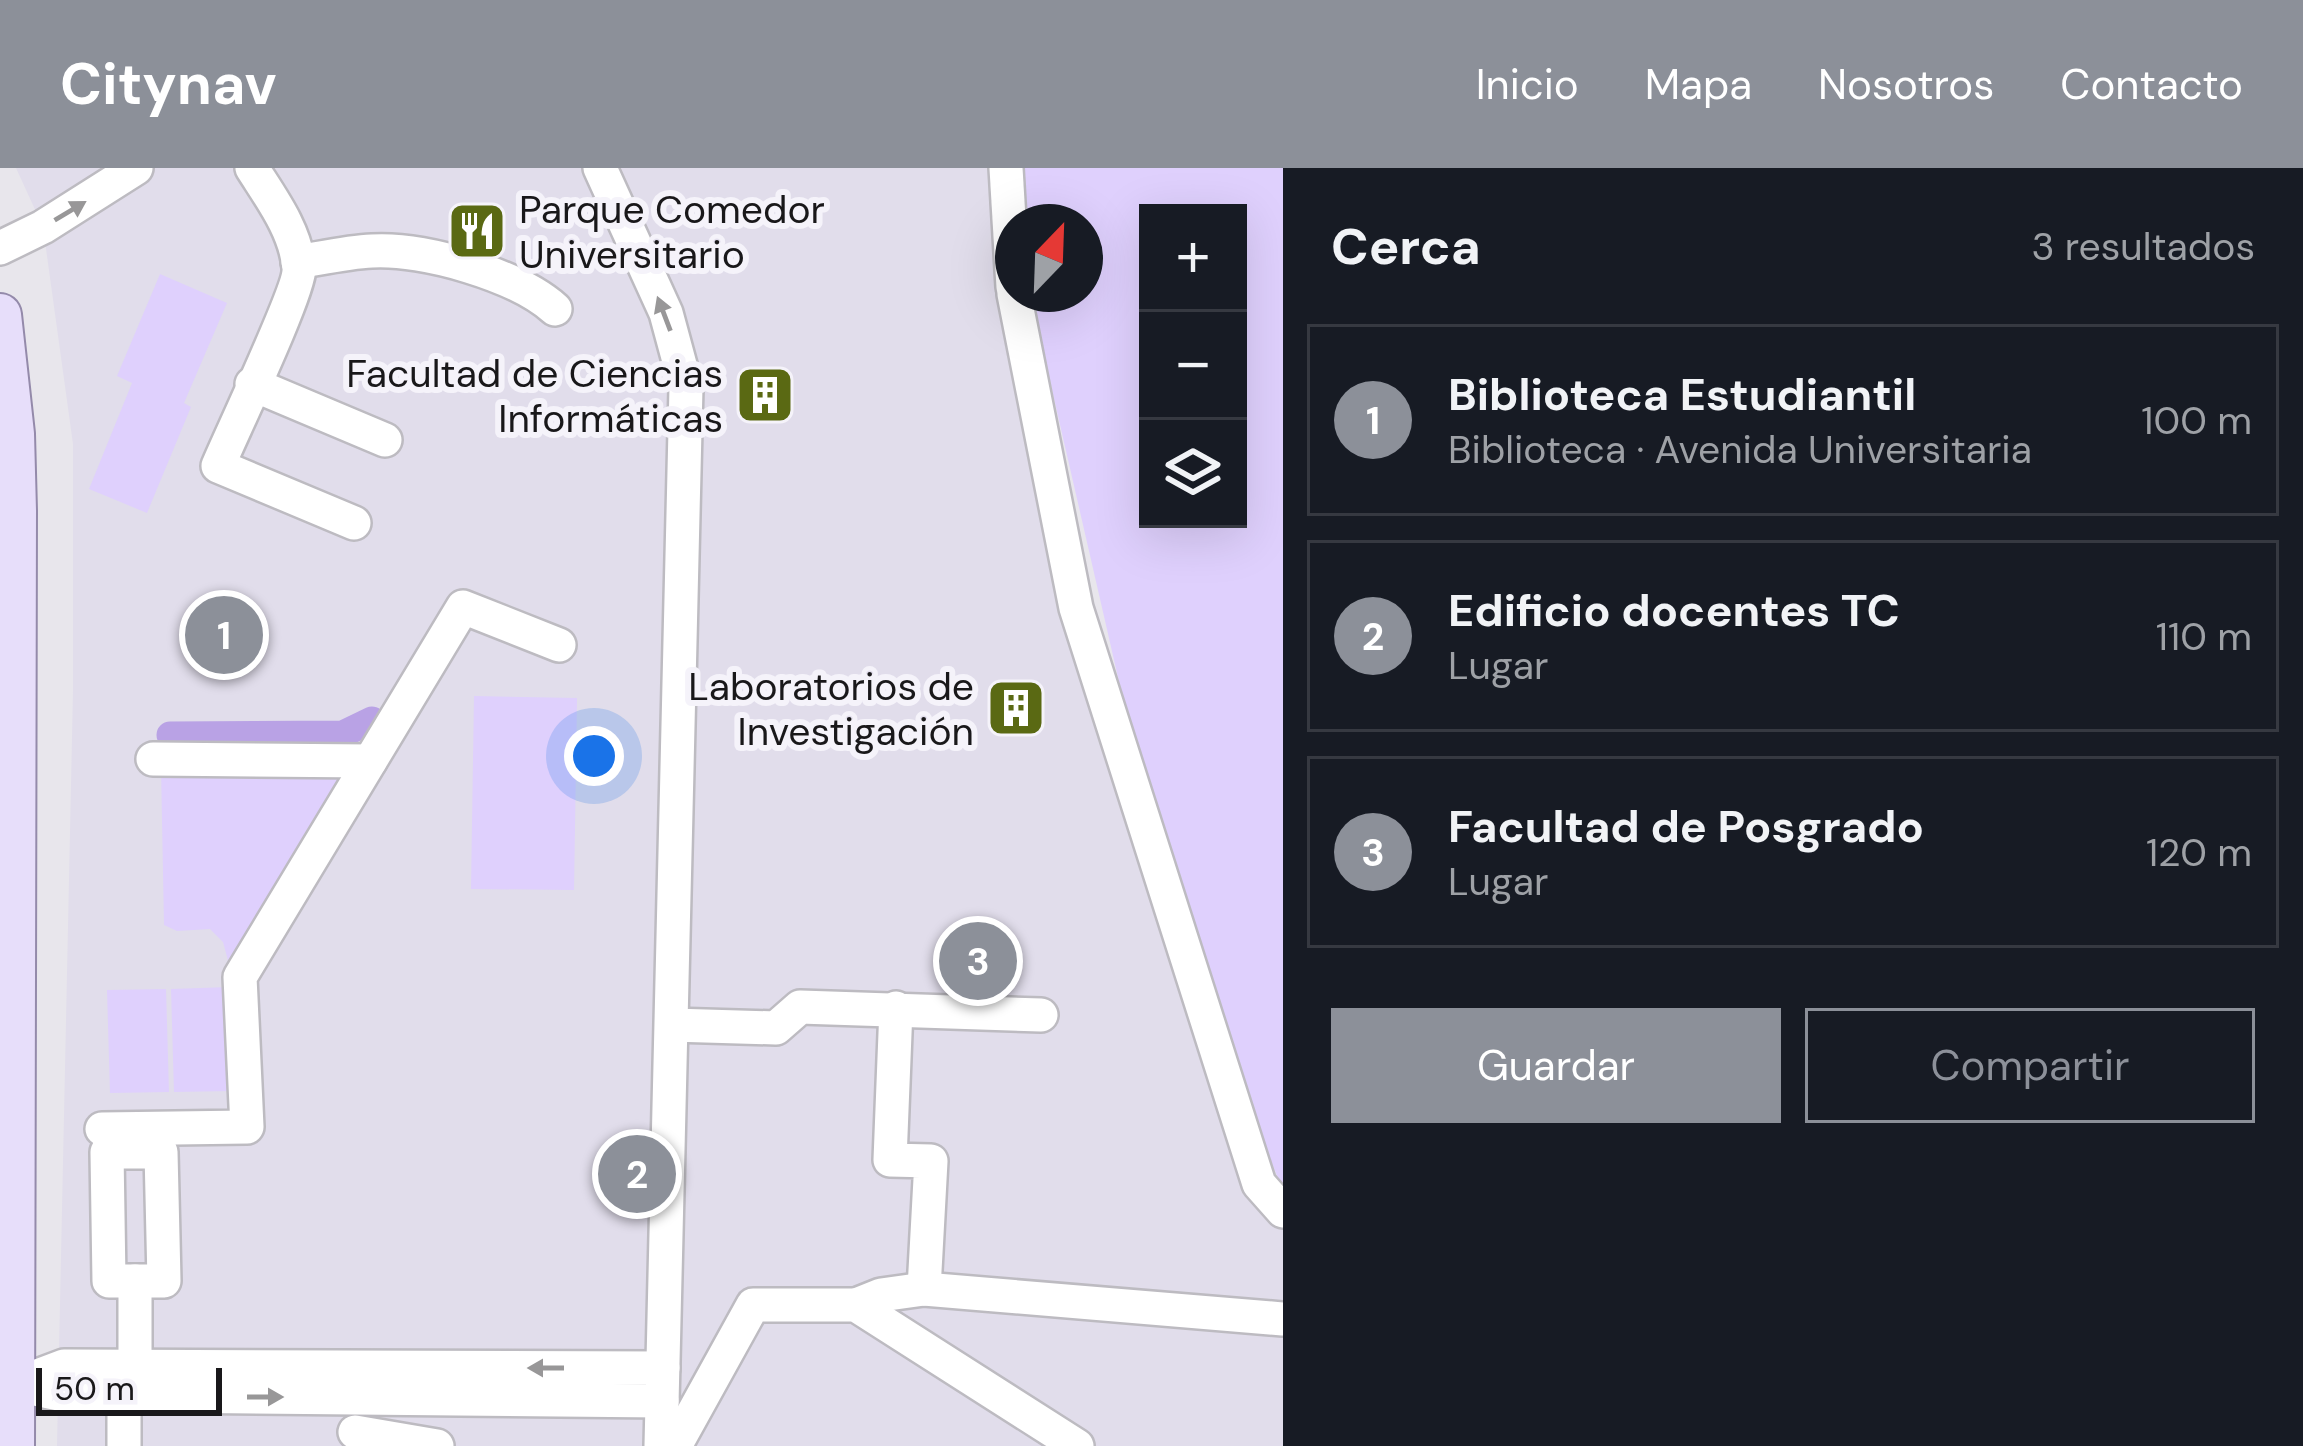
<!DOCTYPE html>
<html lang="es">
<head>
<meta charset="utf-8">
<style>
	body { margin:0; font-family:"DM Sans",sans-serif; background:#242831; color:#f1f3f6 }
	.controls { position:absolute; right:36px; top:36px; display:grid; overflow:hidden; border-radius:0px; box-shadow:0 12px 48px #0002 }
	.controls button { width:108px; height:108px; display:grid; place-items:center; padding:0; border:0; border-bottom:3px solid #363941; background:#171b24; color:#f1f3f6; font:60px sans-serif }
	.compass { position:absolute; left:995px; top:36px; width:108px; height:108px; border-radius:50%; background:#171b24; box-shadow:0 12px 48px #0002; rotate:23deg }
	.scale { position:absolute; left:36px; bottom:30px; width:186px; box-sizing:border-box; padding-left:12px; border:6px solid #19181a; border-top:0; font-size:33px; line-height:42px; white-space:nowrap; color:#19181a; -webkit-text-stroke:9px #f5f3fa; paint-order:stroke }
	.you { position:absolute; left:594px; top:588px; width:42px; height:42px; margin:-30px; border:9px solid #fff; border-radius:50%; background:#1a73e8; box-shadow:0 0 0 18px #1a73e833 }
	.badge { display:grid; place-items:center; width:78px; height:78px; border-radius:50%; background:#8c9099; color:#fff; font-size:39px; font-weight:700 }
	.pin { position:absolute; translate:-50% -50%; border:6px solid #fff; box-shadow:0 3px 12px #0006 }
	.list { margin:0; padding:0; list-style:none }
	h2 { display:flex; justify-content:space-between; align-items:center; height:156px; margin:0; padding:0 48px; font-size:51px }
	h2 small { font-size:39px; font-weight:400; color:#9ea1a6 }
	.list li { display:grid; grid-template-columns:78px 1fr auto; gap:36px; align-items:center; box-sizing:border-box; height:192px; margin:0 24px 24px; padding:0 24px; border:3px solid #363941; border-radius:0px }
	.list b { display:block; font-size:45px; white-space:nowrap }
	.list p { margin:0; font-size:39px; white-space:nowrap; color:#9ea1a6 }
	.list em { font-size:39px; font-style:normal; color:#9ea1a6 }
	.actions { display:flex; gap:24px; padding:36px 48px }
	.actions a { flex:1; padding:27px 0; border:3px solid #8c9099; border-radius:0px; text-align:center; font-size:42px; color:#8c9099 }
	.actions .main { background:#8c9099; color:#fff }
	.icon { flex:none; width:66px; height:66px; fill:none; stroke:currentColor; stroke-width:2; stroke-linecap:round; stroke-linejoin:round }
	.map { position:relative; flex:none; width:1283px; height:1278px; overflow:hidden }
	header { display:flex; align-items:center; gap:72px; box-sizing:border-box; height:168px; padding:0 60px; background:#8c9099; color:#fff }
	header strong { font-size:57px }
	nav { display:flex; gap:66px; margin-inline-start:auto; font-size:42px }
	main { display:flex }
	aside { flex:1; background:#171b24 }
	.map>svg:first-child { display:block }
	.built { fill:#e1ddeb }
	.green { fill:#dfd0fd; fill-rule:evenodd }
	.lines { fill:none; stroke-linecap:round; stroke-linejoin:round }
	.canal { stroke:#b9a2e5; stroke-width:27 }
	.minor-casing { stroke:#bdbbc1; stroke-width:38 }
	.major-casing { stroke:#948aaa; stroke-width:46 }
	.minor { stroke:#fff; stroke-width:33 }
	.major { stroke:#e7defa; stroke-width:42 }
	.oneway { fill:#989798 }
	.labels { text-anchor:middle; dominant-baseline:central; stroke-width:12; stroke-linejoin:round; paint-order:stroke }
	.poi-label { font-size:39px; fill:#19181a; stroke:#f5f3fa; text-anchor:end }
</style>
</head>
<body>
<header>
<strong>Citynav</strong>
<nav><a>Inicio</a><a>Mapa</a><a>Nosotros</a><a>Contacto</a></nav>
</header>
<main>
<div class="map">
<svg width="1283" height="1278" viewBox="0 0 1283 1278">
	<rect width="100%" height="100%" fill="#e8e6ec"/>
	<polygon class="built" points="16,0 1003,0 1084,423 1176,762 1283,1022 1283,1278 57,1278 73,523 73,276 43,59"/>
	<g class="green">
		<path d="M 1003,0 L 1283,0 L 1283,1022 L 1176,762 L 1030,126 L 1085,126 L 1085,54 L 1014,54 ZM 1148,45 L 1238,45 L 1238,351 L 1148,351 Z"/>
		<polygon points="160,106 227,135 184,235 191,239 147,345 89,321 132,215 117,208"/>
		<polygon points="474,528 577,530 574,722 471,721"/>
		<polygon points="161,600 351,607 230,800 223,774 210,761 177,763 164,757"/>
		<polygon points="230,819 232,923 174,924 171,821"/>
		<polygon points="166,821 169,924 110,925 107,822"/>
	</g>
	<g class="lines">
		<polyline class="canal" points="170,567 343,566 372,552"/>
		<g class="minor-casing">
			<g id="minor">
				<path d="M 252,0 C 271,30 296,63 299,100 C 301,120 231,267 218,298 L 354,355"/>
				<polyline points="600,0 666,145 686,219 661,1278"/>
				<polyline points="1006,0 1013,119"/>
				<polyline points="0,80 43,59 136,0"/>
				<path d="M 298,94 C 322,90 348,84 372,83 C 424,80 517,107 555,141"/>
				<polyline points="1014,126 1076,440 1259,1016 1283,1043"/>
				<polyline points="252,216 385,272"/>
				<polyline points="153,591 370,593"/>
				<polyline points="896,840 890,992 931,993 924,1121"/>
				<polyline points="672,857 776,860 800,839 1041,847"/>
				<polyline points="102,961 247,959 240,809 463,439 559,477"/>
				<polygon points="107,984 161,984 164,1113 109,1113"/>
				<polyline points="856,1137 881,1127 924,1121 1283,1151"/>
				<polyline points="16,1217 64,1227 662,1233"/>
				<polyline points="0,1222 64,1198 663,1200"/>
				<polyline points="355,1264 437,1278"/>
				<polyline points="124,1278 124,1228 135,1197 135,1113"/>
				<polyline points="675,1278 753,1137 856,1137 1077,1278"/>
			</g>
		</g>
		<g class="major-casing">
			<polyline id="major" points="0,147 13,266 15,343 13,1278"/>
		</g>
		<use href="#minor" class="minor"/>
		<use href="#major" class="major"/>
	</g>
	<defs><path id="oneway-solid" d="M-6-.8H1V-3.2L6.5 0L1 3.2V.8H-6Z" transform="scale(3)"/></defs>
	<g class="oneway">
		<use href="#oneway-solid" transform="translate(70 43) rotate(-31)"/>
		<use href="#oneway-solid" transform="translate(664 146) rotate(-111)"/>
		<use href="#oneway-solid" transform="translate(546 1200) rotate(-180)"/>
		<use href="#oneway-solid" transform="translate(265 1229)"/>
	</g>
	<defs>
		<g id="restaurant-square" transform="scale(3)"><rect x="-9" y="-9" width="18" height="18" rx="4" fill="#5a6913" stroke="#f5f3fa"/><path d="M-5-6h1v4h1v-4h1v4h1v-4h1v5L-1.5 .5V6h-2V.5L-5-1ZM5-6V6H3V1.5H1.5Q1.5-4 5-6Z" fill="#fff"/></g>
		<g id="building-square" transform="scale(3)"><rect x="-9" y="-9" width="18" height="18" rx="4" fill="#5a6913" stroke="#f5f3fa"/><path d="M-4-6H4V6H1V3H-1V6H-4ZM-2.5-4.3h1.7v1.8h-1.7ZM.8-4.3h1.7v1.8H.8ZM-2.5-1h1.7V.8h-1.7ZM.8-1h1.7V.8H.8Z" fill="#fff"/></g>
	</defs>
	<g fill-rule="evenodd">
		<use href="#restaurant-square" x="477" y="63"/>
		<use href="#building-square" x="765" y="227"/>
		<use href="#building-square" x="1016" y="540"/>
	</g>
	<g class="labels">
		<g class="poi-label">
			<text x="519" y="41" text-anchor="start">Parque Comedor<tspan x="519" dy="45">Universitario</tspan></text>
			<text x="723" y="205">Facultad de Ciencias<tspan x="723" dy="45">Informáticas</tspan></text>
			<text x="974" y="518">Laboratorios de<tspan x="974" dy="45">Investigación</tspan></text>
		</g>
	</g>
</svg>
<div class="controls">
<button>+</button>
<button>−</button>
<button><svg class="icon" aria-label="layers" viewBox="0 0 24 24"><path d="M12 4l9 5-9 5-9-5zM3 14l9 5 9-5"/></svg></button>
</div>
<svg class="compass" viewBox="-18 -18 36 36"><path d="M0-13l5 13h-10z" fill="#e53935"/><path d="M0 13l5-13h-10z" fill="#9ea1a6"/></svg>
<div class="scale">50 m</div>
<div class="you"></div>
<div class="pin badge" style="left:224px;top:467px">1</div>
<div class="pin badge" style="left:637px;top:1006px">2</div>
<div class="pin badge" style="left:978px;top:793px">3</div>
</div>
<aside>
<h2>Cerca<small>3 resultados</small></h2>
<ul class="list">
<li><span class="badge">1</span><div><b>Biblioteca Estudiantil</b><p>Biblioteca · Avenida Universitaria</p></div><em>100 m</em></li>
<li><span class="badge">2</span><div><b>Edificio docentes TC</b><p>Lugar</p></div><em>110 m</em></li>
<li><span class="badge">3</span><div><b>Facultad de Posgrado</b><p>Lugar</p></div><em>120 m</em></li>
</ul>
<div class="actions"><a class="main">Guardar</a><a>Compartir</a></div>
</aside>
</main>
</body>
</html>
